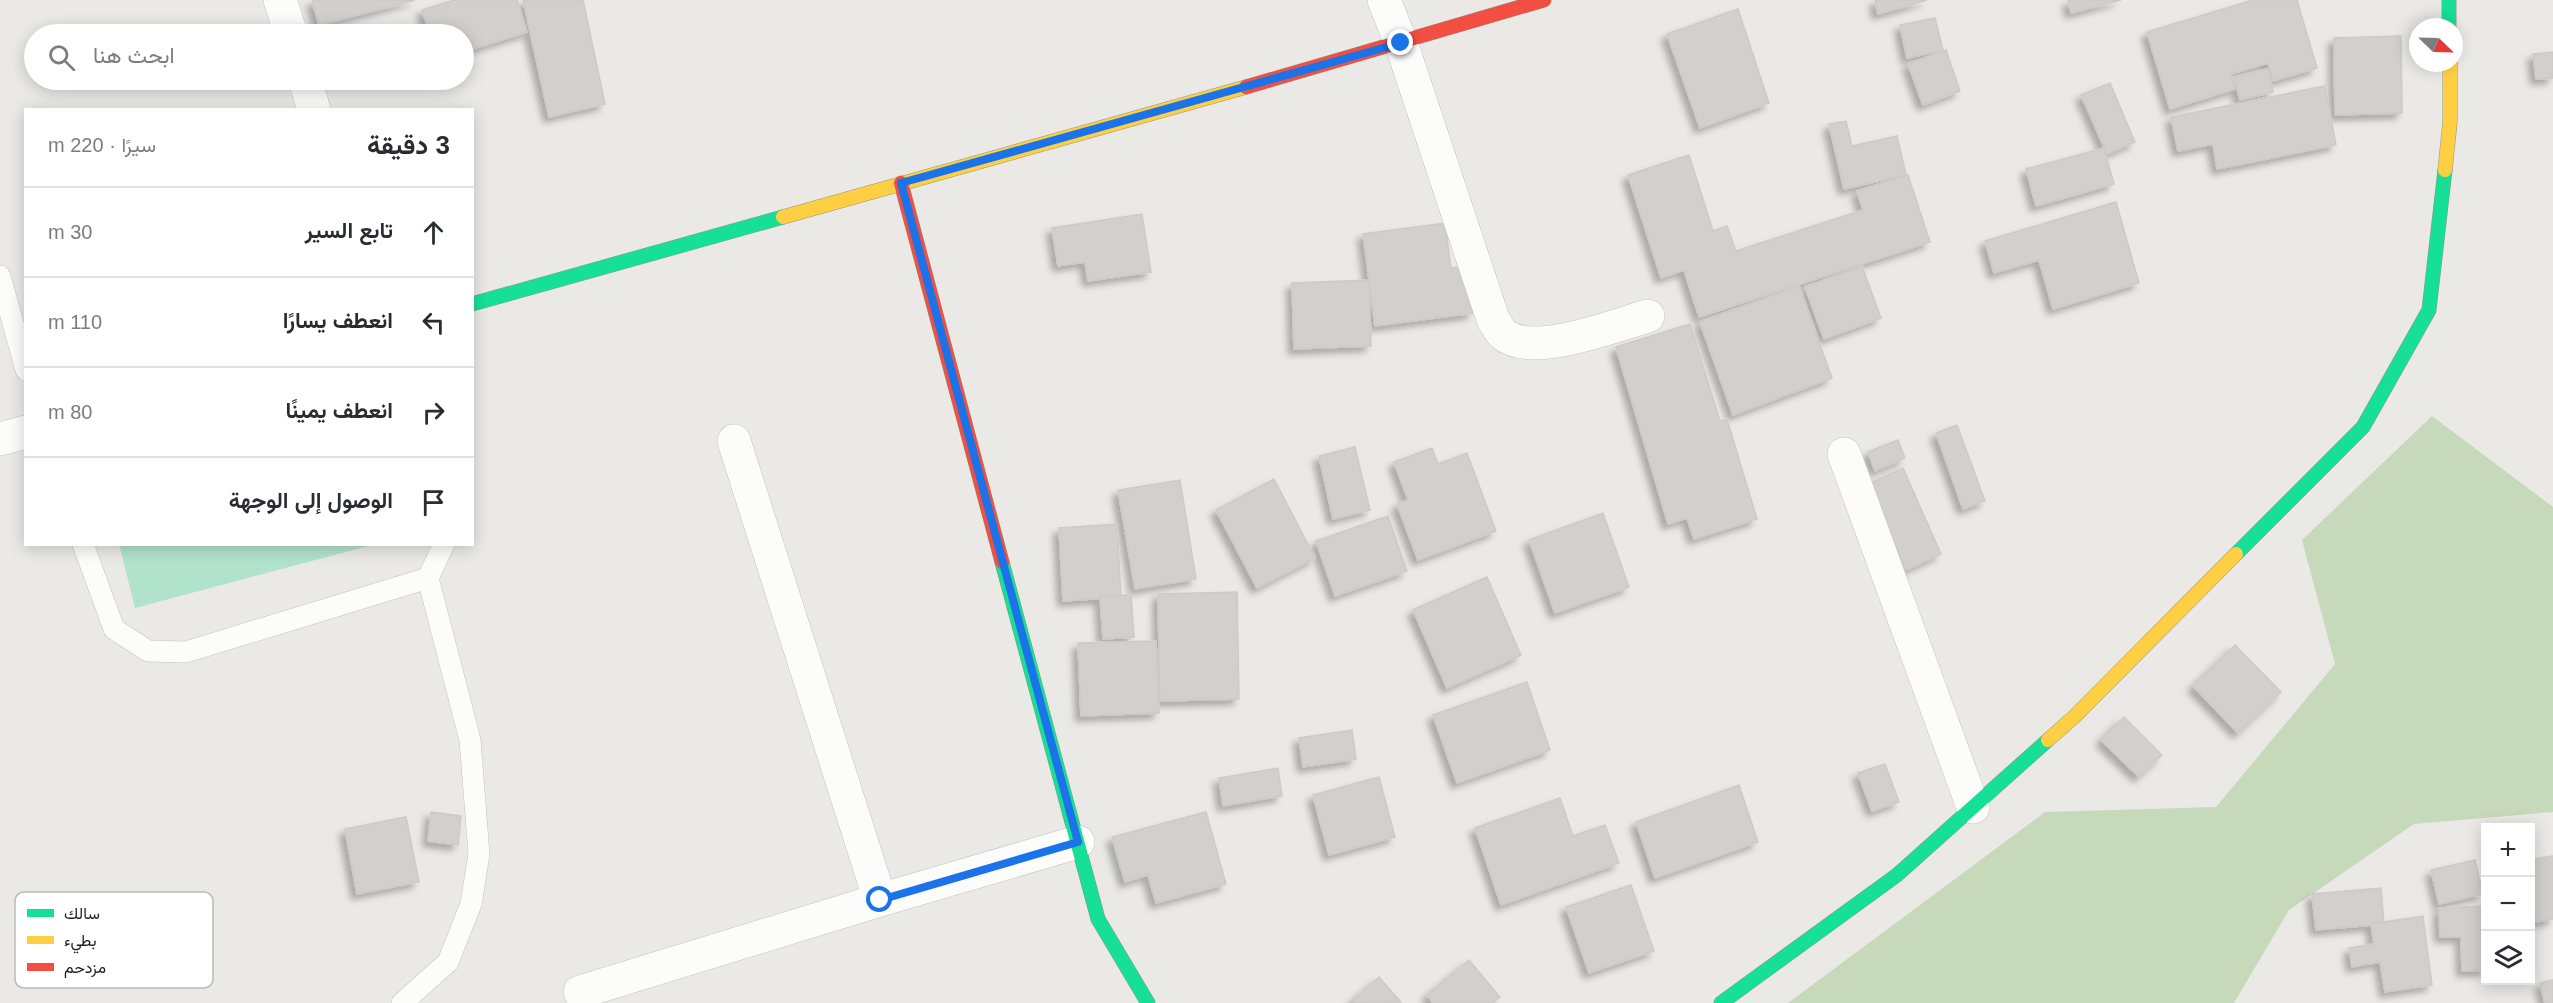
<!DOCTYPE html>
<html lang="ar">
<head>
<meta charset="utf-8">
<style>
	body { margin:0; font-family:Helvetica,Vazirmatn,sans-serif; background:#f7f7f7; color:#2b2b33; direction:rtl }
	.controls { position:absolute; right:18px; bottom:18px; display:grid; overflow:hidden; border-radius:0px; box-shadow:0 3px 15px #0003 }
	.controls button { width:54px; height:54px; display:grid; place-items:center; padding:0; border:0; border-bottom:2px solid #e1e1e2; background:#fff; color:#2b2b33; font:30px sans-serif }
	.compass { position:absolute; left:2409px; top:18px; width:54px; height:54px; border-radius:50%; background:#fff; box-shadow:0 3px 15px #0003; rotate:113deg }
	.stop { position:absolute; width:18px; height:18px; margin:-14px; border:4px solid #1a73e8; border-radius:50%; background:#fff }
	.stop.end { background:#1a73e8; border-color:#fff; box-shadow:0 2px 6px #0008 }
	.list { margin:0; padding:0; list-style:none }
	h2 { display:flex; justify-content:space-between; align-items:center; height:78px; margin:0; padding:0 24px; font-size:26px }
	h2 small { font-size:20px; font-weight:400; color:#7c7c81 }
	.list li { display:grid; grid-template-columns:39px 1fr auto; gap:18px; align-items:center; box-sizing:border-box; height:90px; padding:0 24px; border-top:2px solid #e1e1e2 }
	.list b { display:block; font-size:22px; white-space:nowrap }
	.list em { font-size:20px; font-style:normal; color:#7c7c81 }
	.icon { flex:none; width:33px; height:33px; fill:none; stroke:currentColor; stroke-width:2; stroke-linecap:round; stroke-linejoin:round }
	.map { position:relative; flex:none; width:2553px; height:1003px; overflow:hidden; direction:ltr }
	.search { position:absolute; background:#fff; box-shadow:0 3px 15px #0003; left:24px; top:24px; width:450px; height:66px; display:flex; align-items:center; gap:15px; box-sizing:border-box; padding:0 21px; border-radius:33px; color:#7c7c81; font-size:22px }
	.panel { position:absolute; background:#fff; box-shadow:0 3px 15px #0003; left:24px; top:108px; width:450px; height:438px; border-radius:0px; direction:rtl }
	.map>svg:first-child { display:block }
	.forest { fill:#c7d9bb }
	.pitch { fill:#b1e2cc }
	.building { fill:#d2cfcc; stroke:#cecac7; stroke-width:1.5; filter:url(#shadow) }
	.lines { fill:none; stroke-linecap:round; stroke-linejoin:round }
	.lane-casing { stroke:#c4c3c2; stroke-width:22 }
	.street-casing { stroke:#c4c3c2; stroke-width:34 }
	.fast-casing { stroke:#93947e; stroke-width:15 }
	.slow-casing { stroke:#93947e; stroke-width:15 }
	.jam-casing { stroke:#93947e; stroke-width:15 }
	.lane { stroke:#fcfcfb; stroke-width:21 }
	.street { stroke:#fcfcfb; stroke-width:33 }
	.fast { stroke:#16e098; stroke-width:14 }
	.slow { stroke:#ffcf43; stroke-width:14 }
	.jam { stroke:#f24e42; stroke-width:14 }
	.route { stroke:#1a73e8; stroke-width:8 }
	.key { fill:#fff; stroke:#bbb; stroke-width:1.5 }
	.key-label { font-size:16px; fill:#1d1d1d }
</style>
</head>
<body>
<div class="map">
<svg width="2553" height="1003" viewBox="0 0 2553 1003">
	<defs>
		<filter id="shadow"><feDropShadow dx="-5.5" dy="5.5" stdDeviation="3" flood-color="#0004"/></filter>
	</defs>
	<rect width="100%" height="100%" fill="#ebe9e6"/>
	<polygon class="forest" points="2432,416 2553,507 2553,812 2414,824 2289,910 2234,1003 1788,1003 2045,812 2216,807 2335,664 2302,540"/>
	<polygon class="pitch" points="119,544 372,544 372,545 135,608"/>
	<g class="building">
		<polygon points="312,0 415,0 319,25"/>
		<polygon points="454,0 517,0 527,32 464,52 464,34 430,34 422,10"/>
		<polygon points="523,0 583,0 605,104 549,117"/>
		<polygon points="1875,0 1927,0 1878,14"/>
		<polygon points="2068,0 2121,0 2071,13"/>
		<polygon points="2253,0 2297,0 2317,68 2273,81 2268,63 2231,74 2235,89 2170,109 2147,32"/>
		<polygon points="1738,9 1769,103 1700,128 1667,34"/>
		<polygon points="1935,18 1943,50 1907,58 1900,25"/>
		<polygon points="2401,36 2402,113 2335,115 2334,38"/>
		<polygon points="1946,50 1960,91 1923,105 1908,64"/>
		<polygon points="2553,52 2553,78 2536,79 2533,54"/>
		<polygon points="2268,69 2273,92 2240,100 2234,77"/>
		<polygon points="2110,83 2135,142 2107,154 2081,95"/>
		<polygon points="2325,86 2336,145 2217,169 2213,144 2178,151 2171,117"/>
		<polygon points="1846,121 1852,146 1897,136 1906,175 1844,189 1829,124"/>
		<polygon points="2104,148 2114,184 2036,206 2026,169"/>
		<polygon points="1689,155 1713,231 1727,226 1736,251 1863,210 1857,191 1908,175 1930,242 1699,317 1684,270 1661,278 1628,175"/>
		<polygon points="2116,202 2139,283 2053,309 2039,260 1994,273 1985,241"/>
		<polygon points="1142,214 1151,272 1088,281 1085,262 1058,266 1052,228"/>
		<polygon points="1445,223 1451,268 1466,266 1473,313 1375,326 1363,234"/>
		<polygon points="1862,266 1881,318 1824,339 1805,287"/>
		<polygon points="1369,280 1371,346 1294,349 1292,283"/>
		<polygon points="1799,286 1832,378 1733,415 1700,322"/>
		<polygon points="1690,324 1720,421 1727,419 1757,519 1694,539 1687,518 1668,524 1616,347"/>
		<polygon points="1957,425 1985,501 1963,509 1936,433"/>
		<polygon points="1898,440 1905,458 1875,471 1868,452"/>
		<polygon points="1355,447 1370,510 1333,519 1319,456"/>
		<polygon points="1432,448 1438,464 1467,453 1496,531 1418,560 1397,504 1408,500 1394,462"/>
		<polygon points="1903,468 1941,554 1906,570 1868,484"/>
		<polygon points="1274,479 1315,558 1257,588 1216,510"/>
		<polygon points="1180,480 1196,579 1135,589 1118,490"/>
		<polygon points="1603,513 1629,587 1555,613 1529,540"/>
		<polygon points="1388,516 1407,571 1335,596 1316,541"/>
		<polygon points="1117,524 1121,597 1063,601 1059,528"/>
		<polygon points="1487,577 1521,655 1447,688 1413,610"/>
		<polygon points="1237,592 1239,699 1160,701 1158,594"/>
		<polygon points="1131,595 1134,637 1103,639 1100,596"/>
		<polygon points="1156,641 1159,713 1081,716 1078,643"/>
		<polygon points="2235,645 2281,692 2238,733 2193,686"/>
		<polygon points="1527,682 1550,750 1457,783 1433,715"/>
		<polygon points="2124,717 2162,755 2139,777 2101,740"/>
		<polygon points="1352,730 1356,759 1303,767 1299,738"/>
		<polygon points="1885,764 1899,802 1872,811 1858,773"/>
		<polygon points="1278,768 1282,796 1223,806 1219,778"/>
		<polygon points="1379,777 1395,837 1329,855 1313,795"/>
		<polygon points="1739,785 1758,842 1655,878 1636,822"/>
		<polygon points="1560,798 1573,836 1605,825 1619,863 1501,905 1475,828"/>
		<polygon points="431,812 461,816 458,845 428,841"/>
		<polygon points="1206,812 1226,884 1156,903 1148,875 1125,882 1112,837"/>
		<polygon points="406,817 419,882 357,894 345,829"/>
		<polygon points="2553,856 2553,919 2536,922 2530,890 2530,860"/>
		<polygon points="2475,860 2483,894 2439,904 2431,870"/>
		<polygon points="1631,885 1654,951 1589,973 1566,907"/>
		<polygon points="2381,888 2384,924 2316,930 2312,894"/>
		<polygon points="2486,906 2486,970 2462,971 2461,937 2440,937 2439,908"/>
		<polygon points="2423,916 2432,985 2385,992 2380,962 2352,967 2349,948 2374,944 2371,924"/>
		<polygon points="1469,960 1500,997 1492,1003 1433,1003 1427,995"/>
		<polygon points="1379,977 1401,1002 1355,1003 1353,1000"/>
		<polygon points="2553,980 2553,1003 2545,1003 2540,983"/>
	</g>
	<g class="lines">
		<g class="lane-casing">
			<g id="lane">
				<polyline points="0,276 26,370"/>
				<polyline points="83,544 114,629 148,651 186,652 428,578 444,544"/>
				<polyline points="402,1003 448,962 471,904 479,854 470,740 428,578"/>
			</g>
		</g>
		<g class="street-casing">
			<g id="street">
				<polyline points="280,0 291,34"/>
				<path d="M 1384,0 L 1401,43 L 1493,319 C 1496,323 1499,331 1503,334 C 1532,359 1615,325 1648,316"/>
				<polyline points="305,80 314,110"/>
				<polyline points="0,439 26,432"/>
				<polyline points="734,441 880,900"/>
				<polyline points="1844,454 1973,807"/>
				<polyline points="580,992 880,900 1078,842"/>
			</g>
		</g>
		<g class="fast-casing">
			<g id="fast">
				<polyline points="2449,0 2449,27"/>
				<polyline points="472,304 783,217"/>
				<polyline points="2236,554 2363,427 2429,310 2445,170"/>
				<polyline points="1002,562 1098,919 1148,1003"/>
				<polyline points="1721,1003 1897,875 2048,740"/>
			</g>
		</g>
		<g class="slow-casing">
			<g id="slow">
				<polyline points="2445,170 2450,122 2450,63"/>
				<polyline points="783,217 1246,87"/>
				<polyline points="2048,740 2075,716 2236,554"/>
			</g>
		</g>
		<g class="jam-casing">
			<g id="jam">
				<polyline points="1246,87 1544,0"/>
				<polyline points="901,183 1002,562"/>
			</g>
		</g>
		<use href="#lane" class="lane"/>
		<use href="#street" class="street"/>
		<use href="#fast" class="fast"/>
		<use href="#slow" class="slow"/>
		<use href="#jam" class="jam"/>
	</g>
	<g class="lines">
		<polyline class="route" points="880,900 1078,842 901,183 1401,43"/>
	</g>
	<rect x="15" y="892" width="198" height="96" rx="9" class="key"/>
	<rect x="27" y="909" width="27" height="8" fill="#16e098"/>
	<rect x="27" y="936" width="27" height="8" fill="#ffcf43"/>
	<rect x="27" y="963" width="27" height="8" fill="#f24e42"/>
	<g class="key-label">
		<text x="64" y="919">سالك</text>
		<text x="64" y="946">بطيء</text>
		<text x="64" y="973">مزدحم</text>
	</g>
</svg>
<div class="controls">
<button>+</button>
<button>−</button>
<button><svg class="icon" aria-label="layers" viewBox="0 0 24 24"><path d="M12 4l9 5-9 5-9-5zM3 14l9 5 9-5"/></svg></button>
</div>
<svg class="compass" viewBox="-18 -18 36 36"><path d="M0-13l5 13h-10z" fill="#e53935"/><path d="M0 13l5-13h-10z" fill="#7c7c81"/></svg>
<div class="stop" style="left:880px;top:900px"></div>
<div class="stop end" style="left:1401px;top:43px"></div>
<div class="search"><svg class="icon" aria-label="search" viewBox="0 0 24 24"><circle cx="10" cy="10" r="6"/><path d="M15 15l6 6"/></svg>ابحث هنا</div>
<section class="panel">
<h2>3 دقيقة<small>سيرًا · 220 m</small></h2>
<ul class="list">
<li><svg class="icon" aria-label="ahead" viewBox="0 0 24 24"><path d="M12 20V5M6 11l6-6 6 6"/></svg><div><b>تابع السير</b></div><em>30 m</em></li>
<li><svg class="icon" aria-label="left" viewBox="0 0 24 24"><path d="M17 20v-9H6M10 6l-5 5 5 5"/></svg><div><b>انعطف يسارًا</b></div><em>110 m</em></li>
<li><svg class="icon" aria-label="right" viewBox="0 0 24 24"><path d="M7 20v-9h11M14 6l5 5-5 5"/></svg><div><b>انعطف يمينًا</b></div><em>80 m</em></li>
<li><svg class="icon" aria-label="arrive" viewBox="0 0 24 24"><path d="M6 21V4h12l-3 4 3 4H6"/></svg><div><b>الوصول إلى الوجهة</b></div></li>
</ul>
</section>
</div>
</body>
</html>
